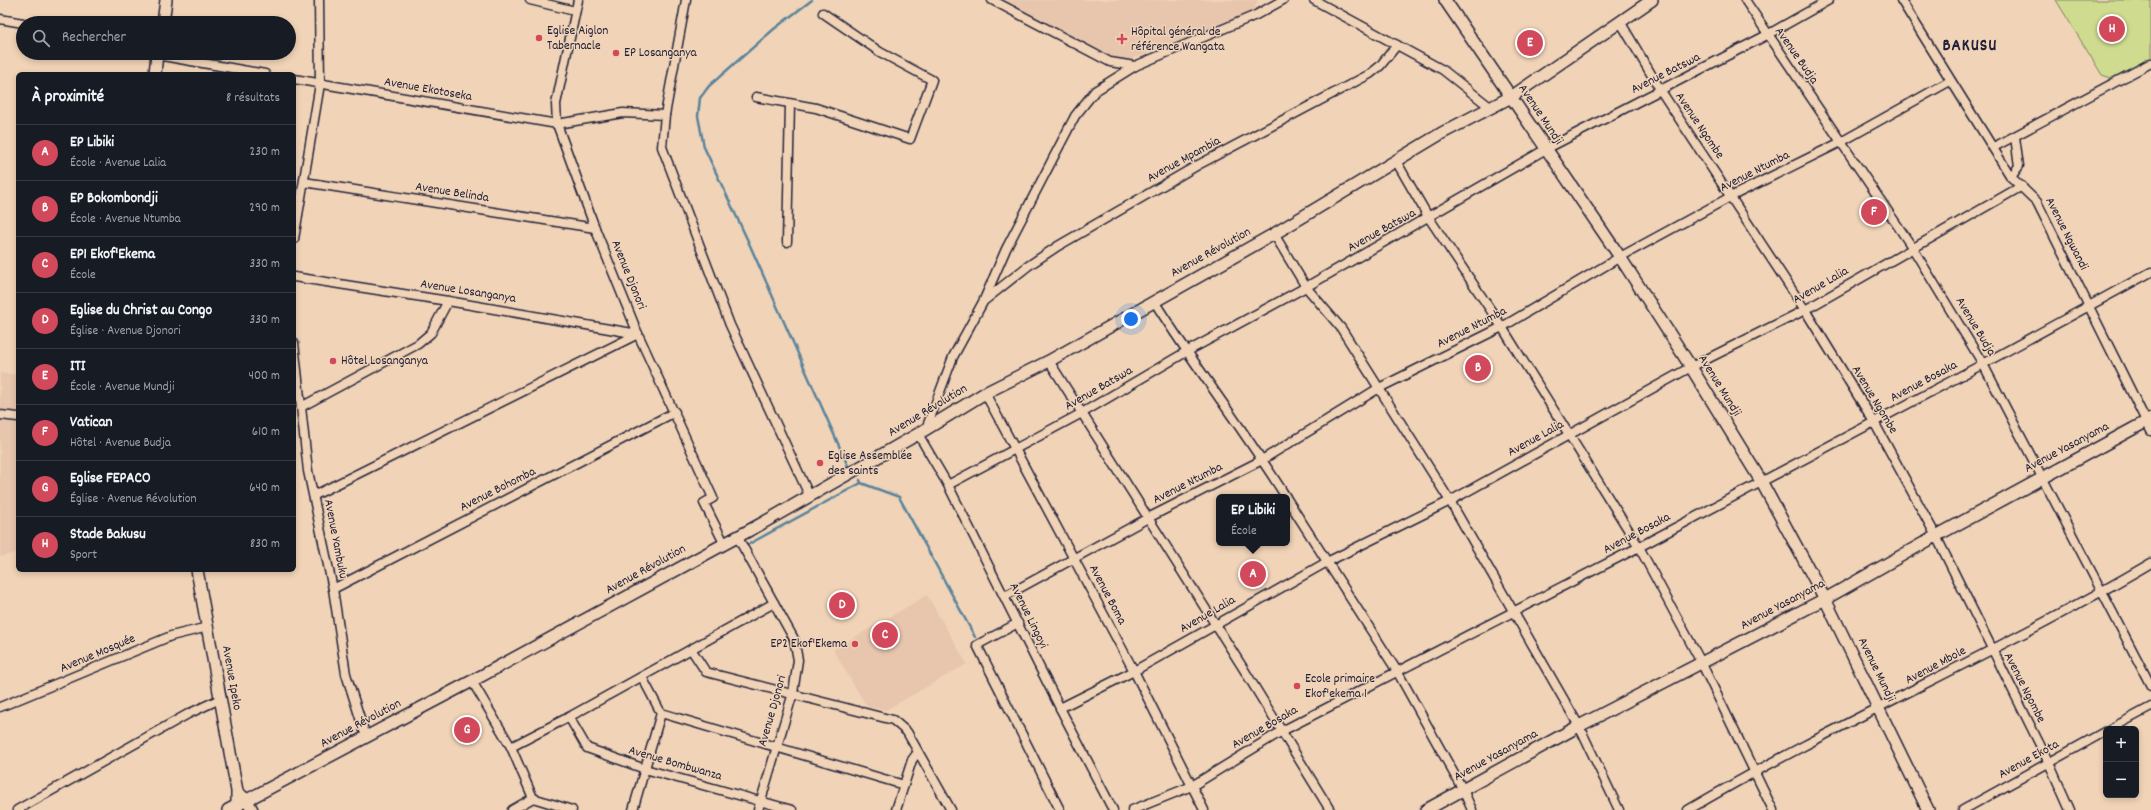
<!DOCTYPE html>
<html lang="fr">
<head>
<meta charset="utf-8">
<style>
	body { margin:0; font-family:Dekko,sans-serif; background:#242831; color:#f1f3f6 }
	.controls { position:absolute; right:12px; bottom:12px; display:grid; overflow:hidden; border-radius:6px; box-shadow:0 2px 6px #0003 }
	.controls button { width:36px; height:36px; display:grid; place-items:center; padding:0; border:0; border-bottom:1px solid #363941; background:#171b24; color:#f1f3f6; font:20px sans-serif }
	.you { position:absolute; left:1131px; top:319px; width:14px; height:14px; margin:-10px; border:3px solid #fff; border-radius:50%; background:#1a73e8; box-shadow:0 0 0 6px #1a73e833 }
	.badge { display:grid; place-items:center; width:26px; height:26px; border-radius:50%; background:#d1495b; color:#fff; font-size:13px; font-weight:700 }
	.pin { position:absolute; translate:-50% -50%; border:2px solid #fff; box-shadow:0 1px 4px #0006 }
	.popup { position:absolute; left:1216px; top:494px; width:74px; height:52px; box-sizing:border-box; display:grid; place-content:center; border-radius:6px; background:#171b24; filter:drop-shadow(0 1px 3px #0005); font-size:13px; white-space:nowrap; color:#9ea1a6 }
	.popup b { font-size:15px; color:#f1f3f6 }
	.popup::after { content:''; position:absolute; left:50%; top:100%; margin-left:-8px; border:8px solid transparent; border-top-color:#171b24 }
	.list { margin:0; padding:0; list-style:none }
	h2 { display:flex; justify-content:space-between; align-items:center; height:52px; margin:0; padding:0 16px; font-size:17px }
	h2 small { font-size:13px; font-weight:400; color:#9ea1a6 }
	.list li { display:grid; grid-template-columns:26px 1fr auto; gap:12px; align-items:center; box-sizing:border-box; height:56px; padding:0 16px; border-top:1px solid #363941 }
	.list b { display:block; font-size:15px; white-space:nowrap }
	.list p { margin:0; font-size:13px; white-space:nowrap; color:#9ea1a6 }
	.list em { font-size:13px; font-style:normal; color:#9ea1a6 }
	.icon { flex:none; width:22px; height:22px; fill:none; stroke:currentColor; stroke-width:2; stroke-linecap:round; stroke-linejoin:round }
	.map { position:relative; flex:none; width:2151px; height:810px; overflow:hidden }
	.search { position:absolute; background:#171b24; box-shadow:0 2px 6px #0003; left:16px; top:16px; width:280px; height:44px; display:flex; align-items:center; gap:10px; box-sizing:border-box; padding:0 14px; border-radius:22px; color:#9ea1a6; font-size:15px }
	.panel { position:absolute; background:#171b24; box-shadow:0 2px 6px #0003; left:16px; top:72px; width:280px; height:500px; border-radius:6px }
	.map>svg:first-child { display:block }
	.built { fill:#e7c6ad }
	.green { fill:#cfdc8f; stroke:#787f65 }
	.lines { fill:none; stroke-linecap:round; stroke-linejoin:round }
	.stream { stroke:#59839c; stroke-width:2.5 }
	.street-casing { stroke:#22223b; stroke-width:11 }
	.secondary-casing { stroke:#22223b; stroke-width:14 }
	.street { stroke:#f1d4b7; stroke-width:8 }
	.secondary { stroke:#f1d4b7; stroke-width:11 }
	.poi-dot { fill:#d1495b; stroke:#f1d4b7; stroke-width:1.5 }
	.labels { text-anchor:middle; dominant-baseline:central; stroke-width:3; stroke-linejoin:round; paint-order:stroke }
	.poi-label { font-size:13px; fill:#22223b; stroke:#f1d4b7; text-anchor:start }
	.street-label { font-size:13px; fill:#22223b; stroke:#f1d4b7 }
	.district-label { font-size:17px; font-weight:bold; letter-spacing:1px; fill:#22223b; stroke:#f1d4b7 }
</style>
</head>
<body>
<div class="map">
<svg width="2151" height="810" viewBox="0 0 2151 810">
	<rect width="100%" height="100%" fill="#f1d4b7"/>
	<filter id="ink" filterUnits="userSpaceOnUse"><feTurbulence type="fractalNoise" baseFrequency=".025" numOctaves="2"/><feDisplacementMap in="SourceGraphic" scale="8" xChannelSelector="R" yChannelSelector="G"/><feConvolveMatrix kernelMatrix="1 2 1 2 8 2 1 2 1" color-interpolation-filters="sRGB"/></filter>
	<g filter="url(#ink)">
		<g class="built">
			<polygon points="990,0 1258,0 1253,13 1126,61 1087,52"/>
			<polygon points="0,373 18,375 18,552 0,557"/>
			<polygon points="927,595 967,664 886,710 867,707 833,650"/>
		</g>
		<polygon class="green" points="2056,0 2151,0 2151,58 2114,79 2102,75"/>
		<g class="lines">
			<g class="stream">
				<polyline points="812,0 774,29 709,86 700,98 698,116 704,147 748,241 848,466"/>
				<polyline points="861,483 899,497 975,637"/>
				<polyline points="749,544 861,483 860,480"/>
			</g>
			<g class="street-casing">
				<g id="street">
					<polyline points="530,0 575,11"/>
					<polyline points="578,0 556,104 557,124 595,228 638,334 713,498 704,503 724,543"/>
					<polyline points="686,0 665,115 662,147 730,325 810,497"/>
					<polyline points="992,0 1110,62 1135,66"/>
					<polyline points="1314,0 1443,70 1490,107"/>
					<polyline points="1745,0 1912,247 1983,364 2151,686"/>
					<polyline points="1901,0 2011,177 2037,202 2151,431"/>
					<polyline points="0,19 23,23"/>
					<polyline points="1621,23 1661,91 1805,310 1874,422 1936,536 2049,763 2070,810"/>
					<polyline points="157,55 265,74"/>
					<polyline points="294,79 557,124 623,113 665,115"/>
					<polyline points="756,97 816,108 910,139 932,80 880,52 823,13"/>
					<polyline points="1994,147 2151,63"/>
					<polyline points="1396,161 1429,218 1502,327 1639,547 1702,664 1773,810"/>
					<polyline points="2011,177 2019,166 2015,137"/>
					<polyline points="304,182 595,228"/>
					<polyline points="1274,234 1306,287 1341,328 1450,501 1579,726 1619,810"/>
					<polyline points="294,239 320,84 319,0"/>
					<polyline points="787,242 790,104"/>
					<polyline points="294,277 448,301 638,334"/>
					<polyline points="985,300 1028,266 1058,246 1198,165 1370,74 1380,66 1397,45"/>
					<path d="M 1154,301 C 1196,368 1244,430 1286,497"/>
					<polyline points="294,343 308,471 333,589 346,674 366,737"/>
					<polyline points="1049,361 1243,668 1330,810"/>
					<polyline points="985,393 1134,671 1204,810"/>
					<polyline points="301,407 418,344 431,333 448,301"/>
					<polyline points="0,415 18,417"/>
					<polyline points="926,429 953,357 983,302 1006,249 1075,116 1095,91 1135,66 1256,15 1283,0"/>
					<polyline points="918,434 948,485 1060,708 1113,810"/>
					<polyline points="948,485 1082,413 1186,352 1306,287 1546,149 1767,35 1829,0"/>
					<polyline points="315,495 638,334"/>
					<polyline points="1287,499 1397,671 1463,790 1472,810"/>
					<polyline points="737,536 794,639 798,660 793,693 758,810"/>
					<polyline points="333,589 675,412"/>
					<polyline points="1005,596 1148,518 1262,460 1379,388 1502,327 1620,257 1732,196 1841,142 1950,81"/>
					<polyline points="1018,623 977,645 1060,810"/>
					<polyline points="691,649 706,672 893,720 907,732 951,810"/>
					<polyline points="642,677 661,713 904,785"/>
					<polyline points="472,681 511,747 533,798"/>
					<polyline points="0,707 171,636 208,627"/>
					<polyline points="1060,708 1134,671 1327,562 1450,501 1691,367 1805,310 2022,186"/>
					<polyline points="569,717 587,748 645,769 792,810"/>
					<polyline points="2110,729 2151,707"/>
					<polyline points="511,747 569,717 774,603"/>
					<polyline points="17,810 188,714 220,699"/>
					<polyline points="512,810 533,798 572,810"/>
					<polyline points="633,810 661,713"/>
					<polyline points="896,810 912,760 918,752"/>
					<polyline points="1132,810 1192,786 1282,731 1639,547 1983,364 2151,272"/>
					<path d="M 1688,810 C 1839,721 2000,652 2151,563"/>
					<polyline points="1963,810 2106,731"/>
				</g>
			</g>
			<g class="secondary-casing">
				<g id="secondary">
					<polyline points="1445,0 1620,257 1691,367 1761,481 1825,599 1928,810"/>
					<polyline points="163,23 166,0"/>
					<polyline points="155,74 157,53"/>
					<polyline points="197,570 237,791 237,810"/>
					<polyline points="242,796 247,800 252,810"/>
					<polyline points="228,810 472,681 761,524 918,434 985,393 1049,361 1274,234 1442,133 1511,97 1652,0"/>
					<polyline points="1426,810 1579,726 1825,599 1936,536 2151,419"/>
				</g>
			</g>
			<use href="#street" class="street"/>
			<use href="#secondary" class="secondary"/>
		</g>
	</g>
	<g class="poi-dot">
		<circle cx="539" cy="38" r="4"/>
		<path d="M1120 33h4v4h4v4h-4v4h-4v-4h-4v-4h4z"/>
		<circle cx="616" cy="53" r="4"/>
		<circle cx="333" cy="361" r="4"/>
		<circle cx="820" cy="463" r="4"/>
		<circle cx="855" cy="644" r="4"/>
		<circle cx="1297" cy="686" r="4"/>
	</g>
	<g class="labels">
		<g class="poi-label">
			<text x="547" y="31">Eglise Aiglon<tspan x="547" dy="15">Tabernacle</tspan></text>
			<text x="1131" y="32">Hôpital général de<tspan x="1131" dy="15">référence Wangata</tspan></text>
			<text x="624" y="53">EP Losanganya</text>
			<text x="341" y="361">Hôtel Losanganya</text>
			<text x="828" y="456">Eglise Assemblée<tspan x="828" dy="15">des saints</tspan></text>
			<text x="847" y="644" text-anchor="end">EP2 Ekof'Ekema</text>
			<text x="1305" y="679">Ecole primaire<tspan x="1305" dy="15">Ekof'ekema 1</tspan></text>
		</g>
		<g class="street-label">
			<text transform="translate(1796 56) rotate(55)">Avenue Budja</text>
			<text transform="translate(1666 74) rotate(-27)">Avenue Batswa</text>
			<text transform="translate(428 90) rotate(10)">Avenue Ekotoseka</text>
			<text transform="translate(1540 115) rotate(56)">Avenue Mundji</text>
			<text transform="translate(1699 126) rotate(56)">Avenue Ngombe</text>
			<text transform="translate(1184 160) rotate(-29)">Avenue Mpambia</text>
			<text transform="translate(1755 172) rotate(-27)">Avenue Ntumba</text>
			<text transform="translate(452 193) rotate(9)">Avenue Belinda</text>
			<text transform="translate(1382 231) rotate(-29)">Avenue Batswa</text>
			<text transform="translate(2066 234) rotate(63)">Avenue Ngwandi</text>
			<text transform="translate(1211 253) rotate(-29)">Avenue Révolution</text>
			<text transform="translate(628 275) rotate(68)">Avenue Djonori</text>
			<text transform="translate(1821 286) rotate(-30)">Avenue Lalia</text>
			<text transform="translate(468 292) rotate(9)">Avenue Losanganya</text>
			<text transform="translate(1975 327) rotate(59)">Avenue Budja</text>
			<text transform="translate(1472 328) rotate(-27)">Avenue Ntumba</text>
			<text transform="translate(1924 382) rotate(-28)">Avenue Bosaka</text>
			<text transform="translate(1719 386) rotate(58)">Avenue Mundji</text>
			<text transform="translate(1099 389) rotate(-30)">Avenue Batswa</text>
			<text transform="translate(1874 400) rotate(59)">Avenue Ngombe</text>
			<text transform="translate(928 411) rotate(-31)">Avenue Révolution</text>
			<text transform="translate(1536 439) rotate(-29)">Avenue Lalia</text>
			<text transform="translate(2067 448) rotate(-28)">Avenue Yasanyama</text>
			<text transform="translate(1188 484) rotate(-27)">Avenue Ntumba</text>
			<text transform="translate(498 490) rotate(-27)">Avenue Bohomba</text>
			<text transform="translate(1637 534) rotate(-28)">Avenue Bosaka</text>
			<text transform="translate(335 539) rotate(79)">Avenue Yambuku</text>
			<text transform="translate(646 570) rotate(-29)">Avenue Révolution</text>
			<text transform="translate(1107 595) rotate(62)">Avenue Boma</text>
			<text transform="translate(1783 605) rotate(-28)">Avenue Yasanyama</text>
			<text transform="translate(1208 615) rotate(-30)">Avenue Lalia</text>
			<text transform="translate(1028 616) rotate(64)">Avenue Lingoyi</text>
			<text transform="translate(98 654) rotate(-23)">Avenue Mosquée</text>
			<text transform="translate(1936 666) rotate(-28)">Avenue Mbole</text>
			<text transform="translate(1876 670) rotate(64)">Avenue Mundji</text>
			<text transform="translate(231 678) rotate(80)">Avenue Ipeko</text>
			<text transform="translate(2024 688) rotate(63)">Avenue Ngombe</text>
			<text transform="translate(773 711) rotate(-74)">Avenue Djonori</text>
			<text transform="translate(361 724) rotate(-28)">Avenue Révolution</text>
			<text transform="translate(1265 728) rotate(-30)">Avenue Bosaka</text>
			<text transform="translate(1496 756) rotate(-29)">Avenue Yasanyama</text>
			<text transform="translate(2029 760) rotate(-29)">Avenue Ekota</text>
			<text transform="translate(675 764) rotate(16)">Avenue Bombwanza</text>
		</g>
		<g class="district-label">
			<text x="1970" y="47">BAKUSU</text>
		</g>
	</g>
</svg>
<div class="controls">
<button>+</button>
<button>−</button>
</div>
<div class="you"></div>
<div class="pin badge" style="left:1253px;top:574px">A</div>
<div class="popup"><b>EP Libiki</b>École</div>
<div class="pin badge" style="left:1478px;top:368px">B</div>
<div class="pin badge" style="left:885px;top:635px">C</div>
<div class="pin badge" style="left:842px;top:605px">D</div>
<div class="pin badge" style="left:1530px;top:43px">E</div>
<div class="pin badge" style="left:1874px;top:212px">F</div>
<div class="pin badge" style="left:467px;top:730px">G</div>
<div class="pin badge" style="left:2112px;top:29px">H</div>
<div class="search"><svg class="icon" aria-label="search" viewBox="0 0 24 24"><circle cx="10" cy="10" r="6"/><path d="M15 15l6 6"/></svg>Rechercher</div>
<section class="panel">
<h2>À proximité<small>8 résultats</small></h2>
<ul class="list">
<li><span class="badge">A</span><div><b>EP Libiki</b><p>École · Avenue Lalia</p></div><em>230 m</em></li>
<li><span class="badge">B</span><div><b>EP Bokombondji</b><p>École · Avenue Ntumba</p></div><em>290 m</em></li>
<li><span class="badge">C</span><div><b>EP1 Ekof'Ekema</b><p>École</p></div><em>330 m</em></li>
<li><span class="badge">D</span><div><b>Eglise du Christ au Congo</b><p>Église · Avenue Djonori</p></div><em>330 m</em></li>
<li><span class="badge">E</span><div><b>ITI</b><p>École · Avenue Mundji</p></div><em>400 m</em></li>
<li><span class="badge">F</span><div><b>Vatican</b><p>Hôtel · Avenue Budja</p></div><em>610 m</em></li>
<li><span class="badge">G</span><div><b>Eglise FEPACO</b><p>Église · Avenue Révolution</p></div><em>640 m</em></li>
<li><span class="badge">H</span><div><b>Stade Bakusu</b><p>Sport</p></div><em>830 m</em></li>
</ul>
</section>
</div>
</body>
</html>
